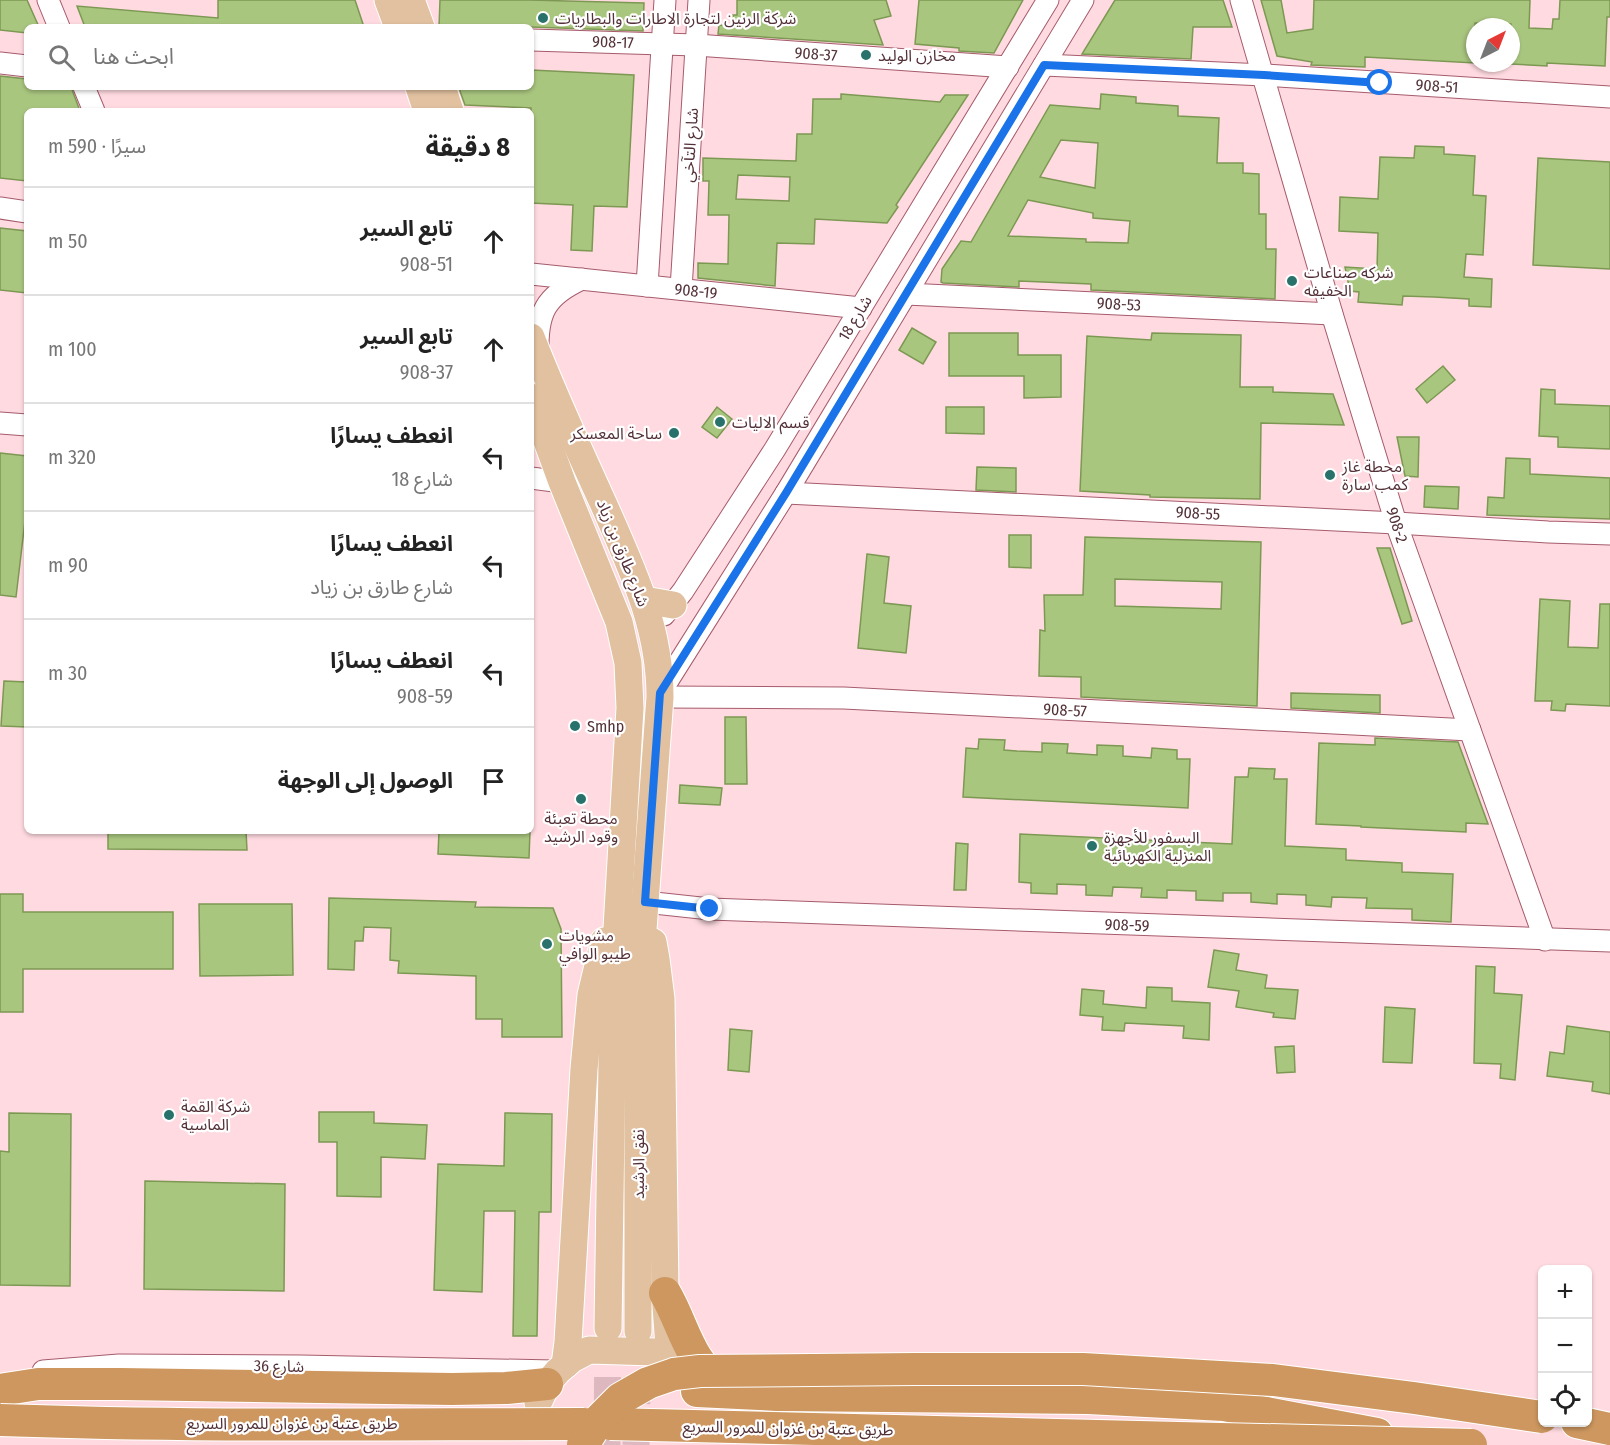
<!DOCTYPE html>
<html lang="ar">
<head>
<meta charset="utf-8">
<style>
	body { margin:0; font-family:"Fira Sans Condensed","Noto Sans Arabic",sans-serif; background:#f6f6f6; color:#222; direction:rtl }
	.controls { position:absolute; right:18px; bottom:18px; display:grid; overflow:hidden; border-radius:9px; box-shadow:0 2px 4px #0004 }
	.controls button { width:54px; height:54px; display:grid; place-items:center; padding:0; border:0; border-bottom:2px solid #e0e0e0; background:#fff; color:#222; font:30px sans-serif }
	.compass { position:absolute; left:1466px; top:18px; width:54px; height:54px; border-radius:50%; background:#fff; box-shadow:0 2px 4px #0004; rotate:42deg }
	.stop { position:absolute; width:18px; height:18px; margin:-14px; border:4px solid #1a73e8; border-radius:50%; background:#fff }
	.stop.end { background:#1a73e8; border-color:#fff; box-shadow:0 2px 6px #0008 }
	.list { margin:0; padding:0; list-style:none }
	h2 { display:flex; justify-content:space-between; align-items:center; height:78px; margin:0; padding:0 24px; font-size:26px }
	h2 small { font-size:20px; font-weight:400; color:#767676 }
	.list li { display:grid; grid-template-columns:39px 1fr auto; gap:18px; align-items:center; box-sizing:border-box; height:108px; padding:0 24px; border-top:2px solid #e0e0e0 }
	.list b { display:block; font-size:22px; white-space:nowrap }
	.list p { margin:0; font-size:20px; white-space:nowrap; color:#767676 }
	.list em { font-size:20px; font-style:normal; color:#767676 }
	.icon { flex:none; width:33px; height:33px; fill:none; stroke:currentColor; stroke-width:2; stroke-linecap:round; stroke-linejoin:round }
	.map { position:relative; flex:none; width:1610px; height:1445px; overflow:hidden; direction:ltr }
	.search { position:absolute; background:#fff; box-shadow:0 2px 4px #0004; left:24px; top:24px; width:510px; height:66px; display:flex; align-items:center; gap:15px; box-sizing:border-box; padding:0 21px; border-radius:9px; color:#767676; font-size:22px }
	.panel { position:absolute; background:#fff; box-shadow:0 2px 4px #0004; left:24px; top:108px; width:510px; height:726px; border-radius:9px; direction:rtl }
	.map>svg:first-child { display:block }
	.building { fill:#a9c67f; stroke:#7d9853; stroke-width:1.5; fill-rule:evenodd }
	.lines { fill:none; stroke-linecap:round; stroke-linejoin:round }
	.major-tunnel { stroke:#ddb9bf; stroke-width:27; stroke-dasharray:27 14; stroke-linecap:butt }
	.minor-casing { stroke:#a65b6c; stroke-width:23 }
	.major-casing { stroke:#fff; stroke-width:29 }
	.highway-casing { stroke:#fff; stroke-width:34 }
	.minor { stroke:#fff; stroke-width:21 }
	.major { stroke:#e1c19f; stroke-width:27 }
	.highway { stroke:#cd975f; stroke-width:32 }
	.highway-bridge-casing { stroke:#fff; stroke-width:34; stroke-linecap:butt }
	.highway-bridge { stroke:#cd975f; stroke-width:32 }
	.route { stroke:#1a73e8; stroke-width:8 }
	.poi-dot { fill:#29726b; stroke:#fff; stroke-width:2 }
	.labels { text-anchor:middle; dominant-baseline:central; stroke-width:4.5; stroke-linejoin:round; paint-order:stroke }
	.poi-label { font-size:16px; fill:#533138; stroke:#fff; text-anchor:start }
	.street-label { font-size:16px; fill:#533138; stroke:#fff }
</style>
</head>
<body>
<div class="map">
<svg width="1610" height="1445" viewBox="0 0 1610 1445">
	<rect width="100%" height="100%" fill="#ffdbe1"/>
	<g class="building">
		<polygon points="0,0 27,0 39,27 27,27 27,33 0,30"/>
		<polygon points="218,0 355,0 364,27 85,27 77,6 218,18"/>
		<polygon points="440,0 529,0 644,3 643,31 531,27 439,27"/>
		<polygon points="737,0 886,0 891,16 874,20 883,45 718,34 719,25 733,26 733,15 737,15"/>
		<polygon points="919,0 1023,0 994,53 959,51 959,48 915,44"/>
		<polygon points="1115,0 1223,0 1232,27 1193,27 1191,59 1082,54"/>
		<polygon points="1261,0 1281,0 1287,33 1313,29 1314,0 1530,0 1529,28 1552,29 1553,19 1559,19 1560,0 1610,0 1610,17 1607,17 1605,66 1547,63 1547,66 1511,64 1511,24 1475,23 1475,63 1365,57 1365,67 1311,65 1312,62 1277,56"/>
		<polygon points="531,70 634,75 627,207 594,206 592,251 571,250 573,205 531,203 533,164 531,164 531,108 465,105 460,91 460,87 531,87"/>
		<polygon points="0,76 27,79 27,87 71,87 80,111 27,111 27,181 0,178"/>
		<path d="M 841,94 L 940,102 L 945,95 L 968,95 L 896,205 L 898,207 L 887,223 L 815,219 L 814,244 L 777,243 L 775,286 L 698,278 L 698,263 L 728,264 L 729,215 L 708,215 L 709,181 L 703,181 L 703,158 L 796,161 L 797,134 L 812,134 L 813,99 L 841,99 ZM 738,175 L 790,177 L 789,201 L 736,199 Z"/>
		<path d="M 1101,94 L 1136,97 L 1136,103 L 1178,106 L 1178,116 L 1219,118 L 1217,163 L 1243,163 L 1243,173 L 1259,174 L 1259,214 L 1266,214 L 1266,249 L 1276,249 L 1275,299 L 1091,290 L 1091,284 L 1019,281 L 1019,287 L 943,283 L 941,282 L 942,269 L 961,241 L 971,242 L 1050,105 L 1100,109 ZM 1061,140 L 1098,143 L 1095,188 L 1040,177 ZM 1028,200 L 1093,213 L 1093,218 L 1130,221 L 1128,243 L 1086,242 L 1086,239 L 1008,236 Z"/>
		<polygon points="1415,146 1444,147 1444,154 1475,156 1473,195 1486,196 1483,255 1466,254 1464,277 1492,279 1491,307 1469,306 1469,299 1434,297 1403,296 1402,305 1358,302 1359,292 1350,291 1345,267 1377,269 1378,233 1339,231 1340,197 1378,199 1380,157 1414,158"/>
		<polygon points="1538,158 1610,162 1610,269 1533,265"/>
		<polygon points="0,228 27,231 27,293 0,290"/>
		<polygon points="912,328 936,342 923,364 899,350"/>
		<polygon points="949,333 1018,333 1018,355 1061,355 1061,397 1024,398 1024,376 949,376"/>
		<polygon points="1152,333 1241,335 1240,387 1273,387 1273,392 1333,394 1344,425 1261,423 1260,499 1150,497 1150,495 1080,491 1087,336 1151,340"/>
		<polygon points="1443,366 1455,380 1427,403 1416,389"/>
		<polygon points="1541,389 1555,390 1555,404 1610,406 1610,449 1558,447 1558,437 1539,436"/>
		<polygon points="717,407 732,419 717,438 702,427"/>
		<polygon points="946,407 984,407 984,434 946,433"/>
		<polygon points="1397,437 1419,437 1418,477 1405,476"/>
		<polygon points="0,453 27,456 27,504 16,597 0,595"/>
		<polygon points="1506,458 1530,459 1530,474 1610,478 1610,519 1487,515 1488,497 1504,498"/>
		<polygon points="977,467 1016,468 1016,492 976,490"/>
		<polygon points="1425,486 1459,487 1458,509 1424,507"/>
		<polygon points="1009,535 1031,535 1031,568 1009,567"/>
		<path d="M 1085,537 L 1261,542 L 1257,706 L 1081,697 L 1081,677 L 1039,676 L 1040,630 L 1045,631 L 1044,595 L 1083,595 ZM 1115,579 L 1222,582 L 1221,609 L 1115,606 Z"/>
		<polygon points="1377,548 1390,548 1412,621 1402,624"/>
		<polygon points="867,554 889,557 884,603 911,606 906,653 858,648"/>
		<polygon points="1540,599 1570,601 1568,647 1598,648 1600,604 1610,604 1610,706 1566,704 1565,711 1551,710 1552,701 1535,701"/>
		<polygon points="4,681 27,682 27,727 1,726"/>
		<polygon points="1291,693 1380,695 1380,713 1291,708"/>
		<polygon points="725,717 746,717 747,784 725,784"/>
		<polygon points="1375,738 1458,742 1488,824 1466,823 1466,832 1361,827 1361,826 1316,824 1319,743 1375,745"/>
		<polygon points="979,739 1005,740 1004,750 1017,751 1042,752 1042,743 1068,744 1067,753 1097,755 1097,745 1123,746 1123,756 1151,758 1152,748 1177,750 1177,759 1190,759 1188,808 963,797 966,748 978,749"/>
		<polygon points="1249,768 1275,769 1274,779 1287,779 1285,846 1346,849 1346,860 1402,863 1402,872 1453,874 1451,922 1412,920 1412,909 1366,908 1367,898 1332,897 1331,907 1306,905 1306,895 1277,894 1277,904 1251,902 1251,893 1223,893 1223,901 1196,900 1196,891 1167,890 1167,898 1141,897 1142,888 1113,887 1112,896 1086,895 1086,885 1057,884 1057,894 1031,893 1031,883 1019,882 1020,834 1232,844 1235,777 1248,777"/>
		<polygon points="680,785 722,788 720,805 679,803"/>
		<polygon points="108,831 246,831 247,850 108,849"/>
		<polygon points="439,831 530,831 529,858 438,854"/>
		<polygon points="956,843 968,844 966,890 954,890"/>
		<polygon points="0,894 23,894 23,912 173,912 173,969 23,969 23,1012 0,1012"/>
		<polygon points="329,898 476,902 475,907 553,908 561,929 562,1037 502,1037 502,1019 476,1019 476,976 398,973 399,961 390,960 391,928 364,927 363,941 355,941 354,970 328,969"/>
		<polygon points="199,904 292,904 293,975 200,976"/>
		<polygon points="1214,950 1239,954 1236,970 1267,975 1265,988 1298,990 1295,1019 1273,1017 1274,1013 1236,1007 1239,991 1208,987"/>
		<polygon points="1476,966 1495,967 1494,993 1522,995 1515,1080 1500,1078 1501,1064 1474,1063"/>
		<polygon points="1147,987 1172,988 1172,1001 1210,1003 1209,1040 1183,1038 1184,1026 1125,1023 1124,1031 1102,1030 1103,1017 1080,1015 1082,989 1104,991 1103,1004 1146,1008"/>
		<polygon points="1385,1007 1415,1009 1412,1063 1383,1062"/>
		<polygon points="1567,1026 1610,1032 1610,1094 1592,1091 1593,1082 1547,1076 1550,1052 1564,1054"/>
		<polygon points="730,1029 752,1031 749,1072 728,1070"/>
		<polygon points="1294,1046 1295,1072 1277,1073 1275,1047"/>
		<polygon points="319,1112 374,1112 374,1123 427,1125 425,1159 381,1157 381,1197 337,1196 337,1142 319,1142"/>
		<polygon points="9,1113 71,1114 70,1286 0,1285 0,1151 9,1152"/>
		<polygon points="505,1113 552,1114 551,1212 539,1212 537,1336 513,1336 515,1211 484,1211 482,1292 434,1290 438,1164 504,1166"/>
		<polygon points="145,1181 285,1184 284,1291 144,1289"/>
	</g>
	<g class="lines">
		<g class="major-tunnel">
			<polyline points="607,1445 608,1328"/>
			<polyline points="636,1445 638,1331"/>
		</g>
		<g class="minor-casing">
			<g id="minor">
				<polyline points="48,0 59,27"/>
				<polyline points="1241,0 1332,314 1396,523 1545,940"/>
				<polyline points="531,40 696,45 1008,67"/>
				<polyline points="0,63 27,66"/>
				<polyline points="1044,65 1264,75 1610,97"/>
				<polyline points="84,87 94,111"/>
				<polyline points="0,208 27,212"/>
				<polyline points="531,274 861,308"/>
				<polyline points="647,286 665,0"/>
				<polyline points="681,289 699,0"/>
				<polyline points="906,294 1332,314"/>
				<path d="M 538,353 C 537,313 545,296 582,279"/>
				<polyline points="0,423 27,425"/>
				<polyline points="531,478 562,482 590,473"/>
				<polyline points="786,493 1396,523 1548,532 1610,534"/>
				<polyline points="664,615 683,591 775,449 1048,0"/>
				<polyline points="660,693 786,493 1083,0"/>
				<polyline points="660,697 844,698 1470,730"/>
				<polyline points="645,902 710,909 1610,941"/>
				<polyline points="43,1371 119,1365 301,1366 554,1371"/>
			</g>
		</g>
		<g class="major-casing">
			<g id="major">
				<polyline points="388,0 398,27"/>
				<polyline points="411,0 421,27"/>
				<polyline points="419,87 427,111"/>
				<polyline points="442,87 450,111"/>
				<path d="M 531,337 C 553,394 579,450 604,505 C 632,569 660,626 660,697 L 638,998 L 638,1331"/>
				<polyline points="531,397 562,482 619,622 628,663 630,708 613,996 608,1328"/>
				<polyline points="644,600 673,605"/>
				<polyline points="653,942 656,959 661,999 665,1293 670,1360"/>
				<polyline points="565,1365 568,1342 584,1069 591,995 604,941"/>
				<polyline points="538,1403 547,1384 558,1371 572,1359 589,1350 655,1352 676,1364"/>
			</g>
		</g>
		<g class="highway-casing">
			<g id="highway">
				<path d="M 665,1293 C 684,1325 689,1364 723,1385"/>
				<polyline points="0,1390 38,1384 120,1384 452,1389 506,1388 547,1384"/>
				<polyline points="697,1391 777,1395 1088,1398 1224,1405 1377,1434"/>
				<polyline points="1577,1422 1610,1429"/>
			</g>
		</g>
		<use href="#minor" class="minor"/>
		<use href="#major" class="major"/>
		<use href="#highway" class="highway"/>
		<g class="highway-bridge-casing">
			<g id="highway-bridge">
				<path d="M 0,1420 C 194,1427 389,1424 584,1424"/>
				<polyline points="610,1424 1471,1445"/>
				<polyline points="583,1445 598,1421 620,1399 648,1383 674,1374 700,1371 915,1369 1083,1369 1273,1380 1414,1398 1542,1417"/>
			</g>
		</g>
		<use href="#highway-bridge" class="highway-bridge"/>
	</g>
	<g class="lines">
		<polyline class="route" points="710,909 645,902 660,693 786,493 1044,65 1264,75 1380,83"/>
	</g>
	<g class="poi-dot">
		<circle cx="543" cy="18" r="6"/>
		<circle cx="866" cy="55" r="6"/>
		<circle cx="1292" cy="281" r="6"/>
		<circle cx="720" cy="422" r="6"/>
		<circle cx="674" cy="433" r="6"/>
		<circle cx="1330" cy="475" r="6"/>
		<circle cx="575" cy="726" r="6"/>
		<circle cx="581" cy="799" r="6"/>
		<circle cx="1092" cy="846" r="6"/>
		<circle cx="547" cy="944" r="6"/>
		<circle cx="169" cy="1115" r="6"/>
	</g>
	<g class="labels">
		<g class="poi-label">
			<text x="555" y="18">شركة الرنين لتجارة الاطارات والبطاريات</text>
			<text x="878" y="55">مخازن الوليد</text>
			<text x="1304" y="272">شركه صناعات<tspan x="1304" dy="18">الخفيفه</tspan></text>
			<text x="732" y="422">قسم الاليات</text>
			<text x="662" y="433" text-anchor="end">ساحة المعسكر</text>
			<text x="1342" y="466">محطة غاز<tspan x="1342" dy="18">كمب سارة</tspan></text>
			<text x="587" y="726">Smhp</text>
			<text x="581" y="818" text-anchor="middle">محطة تعبئة<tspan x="581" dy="18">وقود الرشيد</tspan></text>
			<text x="1104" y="837">البسفور للأجهزة<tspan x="1104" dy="18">المنزلية الكهربائية</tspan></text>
			<text x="559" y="935">مشويات<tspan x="559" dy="18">طيبو الوافي</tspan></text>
			<text x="181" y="1106">شركة القمة<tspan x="181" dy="18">الماسية</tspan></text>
		</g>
		<g class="street-label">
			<text transform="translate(613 42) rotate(2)">908-17</text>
			<text transform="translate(816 54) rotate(4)">908-37</text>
			<text transform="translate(1437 86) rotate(4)">908-51</text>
			<text transform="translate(690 145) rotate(-86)">شارع التآخي</text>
			<text transform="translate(696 291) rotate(6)">908-19</text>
			<text transform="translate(1119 304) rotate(3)">908-53</text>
			<text transform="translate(855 318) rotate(-59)">شارع 18</text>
			<text transform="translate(1198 513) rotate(3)">908-55</text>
			<text transform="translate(1397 525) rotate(72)">908-2</text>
			<text transform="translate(623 553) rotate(68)">شارع طارق بن زياد</text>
			<text transform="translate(1065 710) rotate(3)">908-57</text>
			<text transform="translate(1127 925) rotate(2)">908-59</text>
			<text transform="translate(638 1164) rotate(-90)">نفق الرشيد</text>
			<text transform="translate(279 1366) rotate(1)">شارع 36</text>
			<text x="292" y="1423">طريق عتبة بن غزوان للمرور السريع</text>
			<text transform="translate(788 1428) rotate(1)">طريق عتبة بن غزوان للمرور السريع</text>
		</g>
	</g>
</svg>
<div class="controls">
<button>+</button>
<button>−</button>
<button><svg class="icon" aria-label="locate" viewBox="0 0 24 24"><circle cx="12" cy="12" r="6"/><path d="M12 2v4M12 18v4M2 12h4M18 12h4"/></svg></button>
</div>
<svg class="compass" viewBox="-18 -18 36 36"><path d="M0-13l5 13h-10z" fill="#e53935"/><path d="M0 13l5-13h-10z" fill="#767676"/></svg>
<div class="stop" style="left:1380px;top:83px"></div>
<div class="stop end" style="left:710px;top:909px"></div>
<div class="search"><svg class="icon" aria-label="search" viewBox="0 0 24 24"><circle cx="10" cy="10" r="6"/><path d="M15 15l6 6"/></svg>ابحث هنا</div>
<section class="panel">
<h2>8 دقيقة<small>سيرًا · 590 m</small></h2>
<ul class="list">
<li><svg class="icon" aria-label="ahead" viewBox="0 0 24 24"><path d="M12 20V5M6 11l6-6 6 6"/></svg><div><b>تابع السير</b><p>908-51</p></div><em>50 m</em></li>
<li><svg class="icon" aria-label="ahead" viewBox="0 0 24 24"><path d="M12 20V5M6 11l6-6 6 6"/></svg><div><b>تابع السير</b><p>908-37</p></div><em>100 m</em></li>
<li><svg class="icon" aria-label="left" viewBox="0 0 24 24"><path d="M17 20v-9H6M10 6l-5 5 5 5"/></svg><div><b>انعطف يسارًا</b><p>شارع 18</p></div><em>320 m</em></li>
<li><svg class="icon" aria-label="left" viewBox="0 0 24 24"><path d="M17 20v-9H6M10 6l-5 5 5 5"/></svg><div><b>انعطف يسارًا</b><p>شارع طارق بن زياد</p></div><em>90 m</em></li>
<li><svg class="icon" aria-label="left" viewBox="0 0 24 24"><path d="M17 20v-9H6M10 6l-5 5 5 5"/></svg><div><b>انعطف يسارًا</b><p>908-59</p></div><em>30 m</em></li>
<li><svg class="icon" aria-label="arrive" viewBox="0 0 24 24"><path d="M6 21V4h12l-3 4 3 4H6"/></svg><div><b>الوصول إلى الوجهة</b></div></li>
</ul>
</section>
</div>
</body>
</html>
